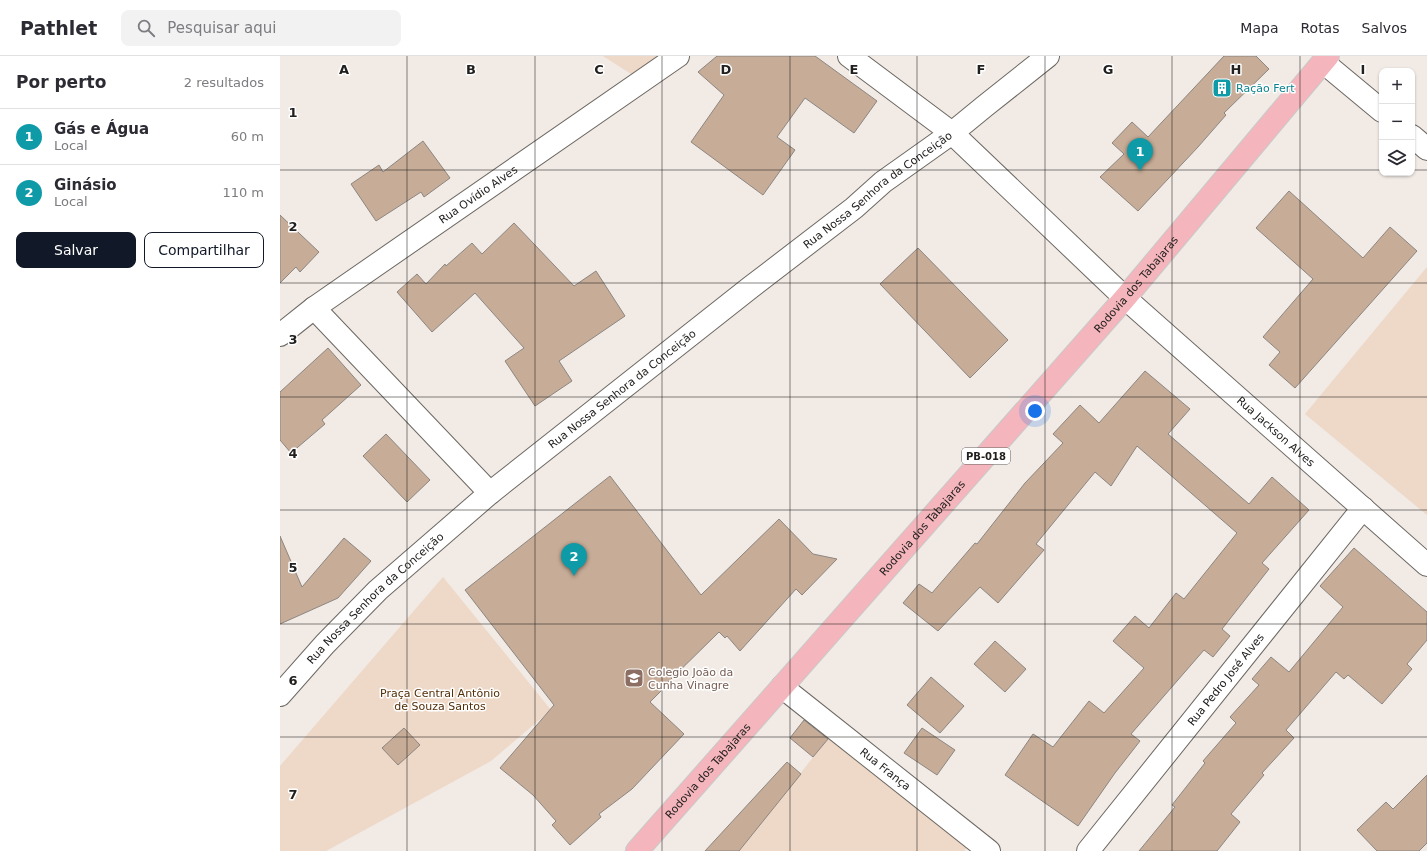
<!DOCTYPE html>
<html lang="pt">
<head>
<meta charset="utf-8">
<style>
	body { margin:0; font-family:"DejaVu Sans",sans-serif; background:#f2f2f3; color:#2b2b33 }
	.controls { position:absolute; right:12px; top:12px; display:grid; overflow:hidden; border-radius:8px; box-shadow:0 1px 3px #0004 }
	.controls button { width:36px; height:36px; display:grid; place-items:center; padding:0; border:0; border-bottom:1px solid #e1e1e2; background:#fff; color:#2b2b33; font:20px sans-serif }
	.you { position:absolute; left:755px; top:355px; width:14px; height:14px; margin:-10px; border:3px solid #fff; border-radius:50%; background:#1a73e8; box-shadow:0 0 0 6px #1a73e833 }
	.badge { display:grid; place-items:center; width:26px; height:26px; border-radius:50%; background:#111827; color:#fff; font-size:13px; font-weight:700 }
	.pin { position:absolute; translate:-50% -33px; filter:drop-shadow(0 1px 2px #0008) }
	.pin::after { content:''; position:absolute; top:21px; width:14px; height:12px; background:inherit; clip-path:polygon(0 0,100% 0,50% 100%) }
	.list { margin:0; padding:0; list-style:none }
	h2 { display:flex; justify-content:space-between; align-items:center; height:52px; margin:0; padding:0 16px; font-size:17px }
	h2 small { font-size:13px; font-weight:400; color:#7c7c81 }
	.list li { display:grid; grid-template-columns:26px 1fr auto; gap:12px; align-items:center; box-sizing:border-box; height:56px; padding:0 16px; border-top:1px solid #e1e1e2 }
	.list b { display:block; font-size:15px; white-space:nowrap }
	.list p { margin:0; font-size:13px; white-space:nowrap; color:#7c7c81 }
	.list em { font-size:13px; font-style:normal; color:#7c7c81 }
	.actions { display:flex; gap:8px; padding:12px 16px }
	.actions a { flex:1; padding:9px 0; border:1px solid #111827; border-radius:8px; text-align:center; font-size:14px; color:#111827 }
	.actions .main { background:#111827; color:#fff }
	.icon { flex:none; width:22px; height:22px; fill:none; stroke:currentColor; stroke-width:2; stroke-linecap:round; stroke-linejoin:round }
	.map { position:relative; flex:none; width:1147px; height:795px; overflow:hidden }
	header { display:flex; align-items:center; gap:24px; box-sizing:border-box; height:56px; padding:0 20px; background:#fff; border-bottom:1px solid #e1e1e2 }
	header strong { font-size:19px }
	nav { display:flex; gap:22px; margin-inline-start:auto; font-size:14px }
	.search { width:280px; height:36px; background:#f2f2f3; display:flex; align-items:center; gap:10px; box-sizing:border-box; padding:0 14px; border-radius:8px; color:#7c7c81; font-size:15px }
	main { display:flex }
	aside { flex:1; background:#fff }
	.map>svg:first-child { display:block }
	.green { fill:#eed8c7 }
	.building { fill:#c7ac97; stroke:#8c8682 }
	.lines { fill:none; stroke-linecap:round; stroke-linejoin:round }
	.minor-casing { stroke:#6d6863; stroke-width:24 }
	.primary-casing { stroke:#cac9c9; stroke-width:24 }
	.minor { stroke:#fff; stroke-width:22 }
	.primary { stroke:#f4b5bc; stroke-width:22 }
	.grid { fill:none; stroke:#22201e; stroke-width:1; stroke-opacity:0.55 }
	.labels { text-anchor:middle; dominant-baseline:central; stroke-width:3; stroke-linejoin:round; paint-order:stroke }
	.shield { fill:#fff; stroke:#646362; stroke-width:1 }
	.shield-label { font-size:10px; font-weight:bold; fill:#22201e }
	.culture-label { font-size:11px; fill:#0d838f; stroke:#fff; text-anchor:start }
	.street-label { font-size:11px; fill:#22201e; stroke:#fff }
	.education-label { font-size:11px; fill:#785e54; stroke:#fff; text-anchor:start }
	.park-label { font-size:11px; fill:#532e07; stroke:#fff }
	.grid-label { font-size:13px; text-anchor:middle; font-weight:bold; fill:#22201e; stroke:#fff; stroke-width:3; stroke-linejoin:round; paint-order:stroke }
</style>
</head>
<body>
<header>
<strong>Pathlet</strong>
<div class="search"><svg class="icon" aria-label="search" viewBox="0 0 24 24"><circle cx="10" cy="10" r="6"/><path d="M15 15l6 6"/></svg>Pesquisar aqui</div>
<nav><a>Mapa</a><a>Rotas</a><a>Salvos</a></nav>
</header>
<main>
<aside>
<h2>Por perto<small>2 resultados</small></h2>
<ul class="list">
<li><span class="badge" style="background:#0f9aa8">1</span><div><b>Gás e Água</b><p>Local</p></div><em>60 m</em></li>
<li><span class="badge" style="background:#0f9aa8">2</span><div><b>Ginásio</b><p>Local</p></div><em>110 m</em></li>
</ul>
<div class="actions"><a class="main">Salvar</a><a>Compartilhar</a></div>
</aside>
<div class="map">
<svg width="1147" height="795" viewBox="0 0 1147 795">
	<rect width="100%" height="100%" fill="#f1eae5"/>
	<g class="green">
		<polygon points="323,0 391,0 359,23"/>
		<polygon points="1147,211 1147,459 1025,358"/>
		<polygon points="163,521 271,654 211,705 46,795 0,795 0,710"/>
		<polygon points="550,680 689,790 684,795 459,795"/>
	</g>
	<g class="building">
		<polygon points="437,0 535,0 597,45 574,77 525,42 497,81 515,94 483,139 411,86 444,39 418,16"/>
		<polygon points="944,0 976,0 989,13 944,57 946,59 918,91 858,155 820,121 844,98 832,87 852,66 868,81"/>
		<polygon points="143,85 170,122 144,141 141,136 96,165 71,128 99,109 103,116"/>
		<polygon points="1009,135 1083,202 1110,171 1137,195 1015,332 989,309 1000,296 983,281 1033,223 976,172"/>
		<polygon points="0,159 39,196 20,216 16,211 0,227"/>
		<polygon points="234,167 294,230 316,215 345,260 279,305 292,325 255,350 225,305 244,292 195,237 152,276 117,236 137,218 146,228 165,208 166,210 192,187 202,198"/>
		<polygon points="638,192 728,284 690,322 600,228"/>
		<polygon points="48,292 81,329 42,364 45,368 11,397 0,384 0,336"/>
		<polygon points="865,315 910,353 888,378 969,448 992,421 1029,454 982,507 989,513 942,573 950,580 933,601 924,594 851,678 860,685 835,717 798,770 725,719 753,678 773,691 809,645 824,657 864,612 833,585 855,560 869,572 896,537 904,543 957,477 857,390 831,430 815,416 756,488 764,494 718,547 700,531 658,575 623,547 639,528 652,537 695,487 697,488 745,427 783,387 773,378 800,349 819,367"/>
		<polygon points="106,378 150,424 127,446 83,400"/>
		<polygon points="330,420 421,539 499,463 533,498 557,503 522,539 516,533 460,595 447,580 445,582 439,576 382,632 383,633 370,646 404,678 352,733 319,758 321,761 290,789 272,769 276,765 253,739 220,712 274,649 185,534"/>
		<polygon points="0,480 22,531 64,482 91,505 58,542 0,568"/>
		<polygon points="1074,492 1147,556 1147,584 1127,608 1132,613 1102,648 1068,619 1064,623 1056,616 1006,674 1014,682 982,717 984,719 951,758 960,766 937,795 859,795 895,751 892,749 925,707 923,705 956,667 950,661 979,629 972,623 991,601 1009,616 1063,551 1040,530"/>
		<polygon points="715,585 746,613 725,636 694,608"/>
		<polygon points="651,621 684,650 660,677 627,649"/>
		<polygon points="524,664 548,683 533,701 510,682"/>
		<polygon points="124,672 140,689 118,709 102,692"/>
		<polygon points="642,672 675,694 657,719 624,697"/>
		<polygon points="507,706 521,718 459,795 425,795"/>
		<polygon points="1147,719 1147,787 1139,795 1097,795 1077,774 1106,746 1113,753"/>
	</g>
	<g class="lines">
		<g class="minor-casing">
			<g id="minor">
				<path id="s1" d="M 569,0 L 672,77 L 845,242 L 1147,509"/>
				<polyline points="1043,6 1102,55"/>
				<polyline points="1132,80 1147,93"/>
				<polyline points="34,252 210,437"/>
				<path id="s2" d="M 0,279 L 34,252 L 398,0"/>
				<path id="s3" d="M 502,631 L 709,795"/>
				<path id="s4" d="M 0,639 L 45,588 L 98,534 L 210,437 L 471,231 L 574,152 L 603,126 L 672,77 L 705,50 L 768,0"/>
				<path id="s5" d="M 808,795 L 1083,452"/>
			</g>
		</g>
		<g class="primary-casing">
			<g id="primary">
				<path id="s6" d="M 357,795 L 845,242 L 1048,0"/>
			</g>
		</g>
		<use href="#minor" class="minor"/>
		<use href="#primary" class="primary"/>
	</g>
	<path class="grid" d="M 127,0 L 127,795M 255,0 L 255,795M 382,0 L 382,795M 510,0 L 510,795M 637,0 L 637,795M 765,0 L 765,795M 892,0 L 892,795M 1020,0 L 1020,795M 0,114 L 1102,114M 1132,114 L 1147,114M 0,227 L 1147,227M 0,341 L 1147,341M 0,454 L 1147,454M 0,568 L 1147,568M 0,681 L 1147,681"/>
	<defs>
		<g id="building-square" transform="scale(1)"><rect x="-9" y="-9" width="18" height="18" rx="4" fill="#0f9aa8" stroke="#fff"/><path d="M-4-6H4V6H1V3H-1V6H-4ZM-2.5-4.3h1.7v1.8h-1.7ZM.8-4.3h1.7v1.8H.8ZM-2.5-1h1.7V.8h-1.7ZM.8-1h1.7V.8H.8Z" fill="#fff"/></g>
		<g id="school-square" transform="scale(1)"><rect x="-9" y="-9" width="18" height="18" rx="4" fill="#8d6e63" stroke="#fff"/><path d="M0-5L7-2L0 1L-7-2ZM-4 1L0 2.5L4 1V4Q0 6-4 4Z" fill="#fff"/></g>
	</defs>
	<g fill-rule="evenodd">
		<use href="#building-square" x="942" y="32"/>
		<use href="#school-square" x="354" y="622"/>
	</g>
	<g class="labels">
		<rect class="shield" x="682" y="392" width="48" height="16" rx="3"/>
		<g class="shield-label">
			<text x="706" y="400">PB-018</text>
		</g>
		<g class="culture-label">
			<text x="956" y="32">Ração Fert</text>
		</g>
		<g class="street-label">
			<text stroke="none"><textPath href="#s4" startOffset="784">Rua Nossa Senhora da Conceição</textPath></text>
			<text stroke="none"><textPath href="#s2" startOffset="243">Rua Ovídio Alves</textPath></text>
			<text stroke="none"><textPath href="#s6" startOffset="755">Rodovia dos Tabajaras</textPath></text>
			<text stroke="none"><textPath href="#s4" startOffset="460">Rua Nossa Senhora da Conceição</textPath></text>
			<text stroke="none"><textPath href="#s1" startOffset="569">Rua Jackson Alves</textPath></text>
			<text stroke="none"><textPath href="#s6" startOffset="431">Rodovia dos Tabajaras</textPath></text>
			<text stroke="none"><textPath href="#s4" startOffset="136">Rua Nossa Senhora da Conceição</textPath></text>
			<text stroke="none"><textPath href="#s5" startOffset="220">Rua Pedro José Alves</textPath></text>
			<text stroke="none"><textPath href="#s3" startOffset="132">Rua França</textPath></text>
			<text stroke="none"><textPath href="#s6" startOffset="107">Rodovia dos Tabajaras</textPath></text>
		</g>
		<g class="education-label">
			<text x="368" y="616">Colegio João da<tspan x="368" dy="13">Cunha Vinagre</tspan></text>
		</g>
		<g class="park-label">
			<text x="160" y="637">Praça Central Antônio<tspan x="160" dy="13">de Souza Santos</tspan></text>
		</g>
	</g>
	<g class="grid-label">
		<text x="64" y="18">A</text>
		<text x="191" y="18">B</text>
		<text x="319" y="18">C</text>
		<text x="446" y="18">D</text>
		<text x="574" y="18">E</text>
		<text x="701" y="18">F</text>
		<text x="828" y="18">G</text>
		<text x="956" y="18">H</text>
		<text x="1083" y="18">I</text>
		<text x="13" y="61">1</text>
		<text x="13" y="175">2</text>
		<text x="13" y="288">3</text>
		<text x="13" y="402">4</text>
		<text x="13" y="516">5</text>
		<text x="13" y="629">6</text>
		<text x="13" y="743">7</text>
	</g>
</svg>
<div class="controls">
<button>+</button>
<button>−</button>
<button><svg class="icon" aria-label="layers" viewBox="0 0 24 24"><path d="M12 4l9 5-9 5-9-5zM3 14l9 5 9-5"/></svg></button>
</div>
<div class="you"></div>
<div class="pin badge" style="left:860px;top:115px;background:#0f9aa8">1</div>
<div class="pin badge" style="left:294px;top:520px;background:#0f9aa8">2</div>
</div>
</main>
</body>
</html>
